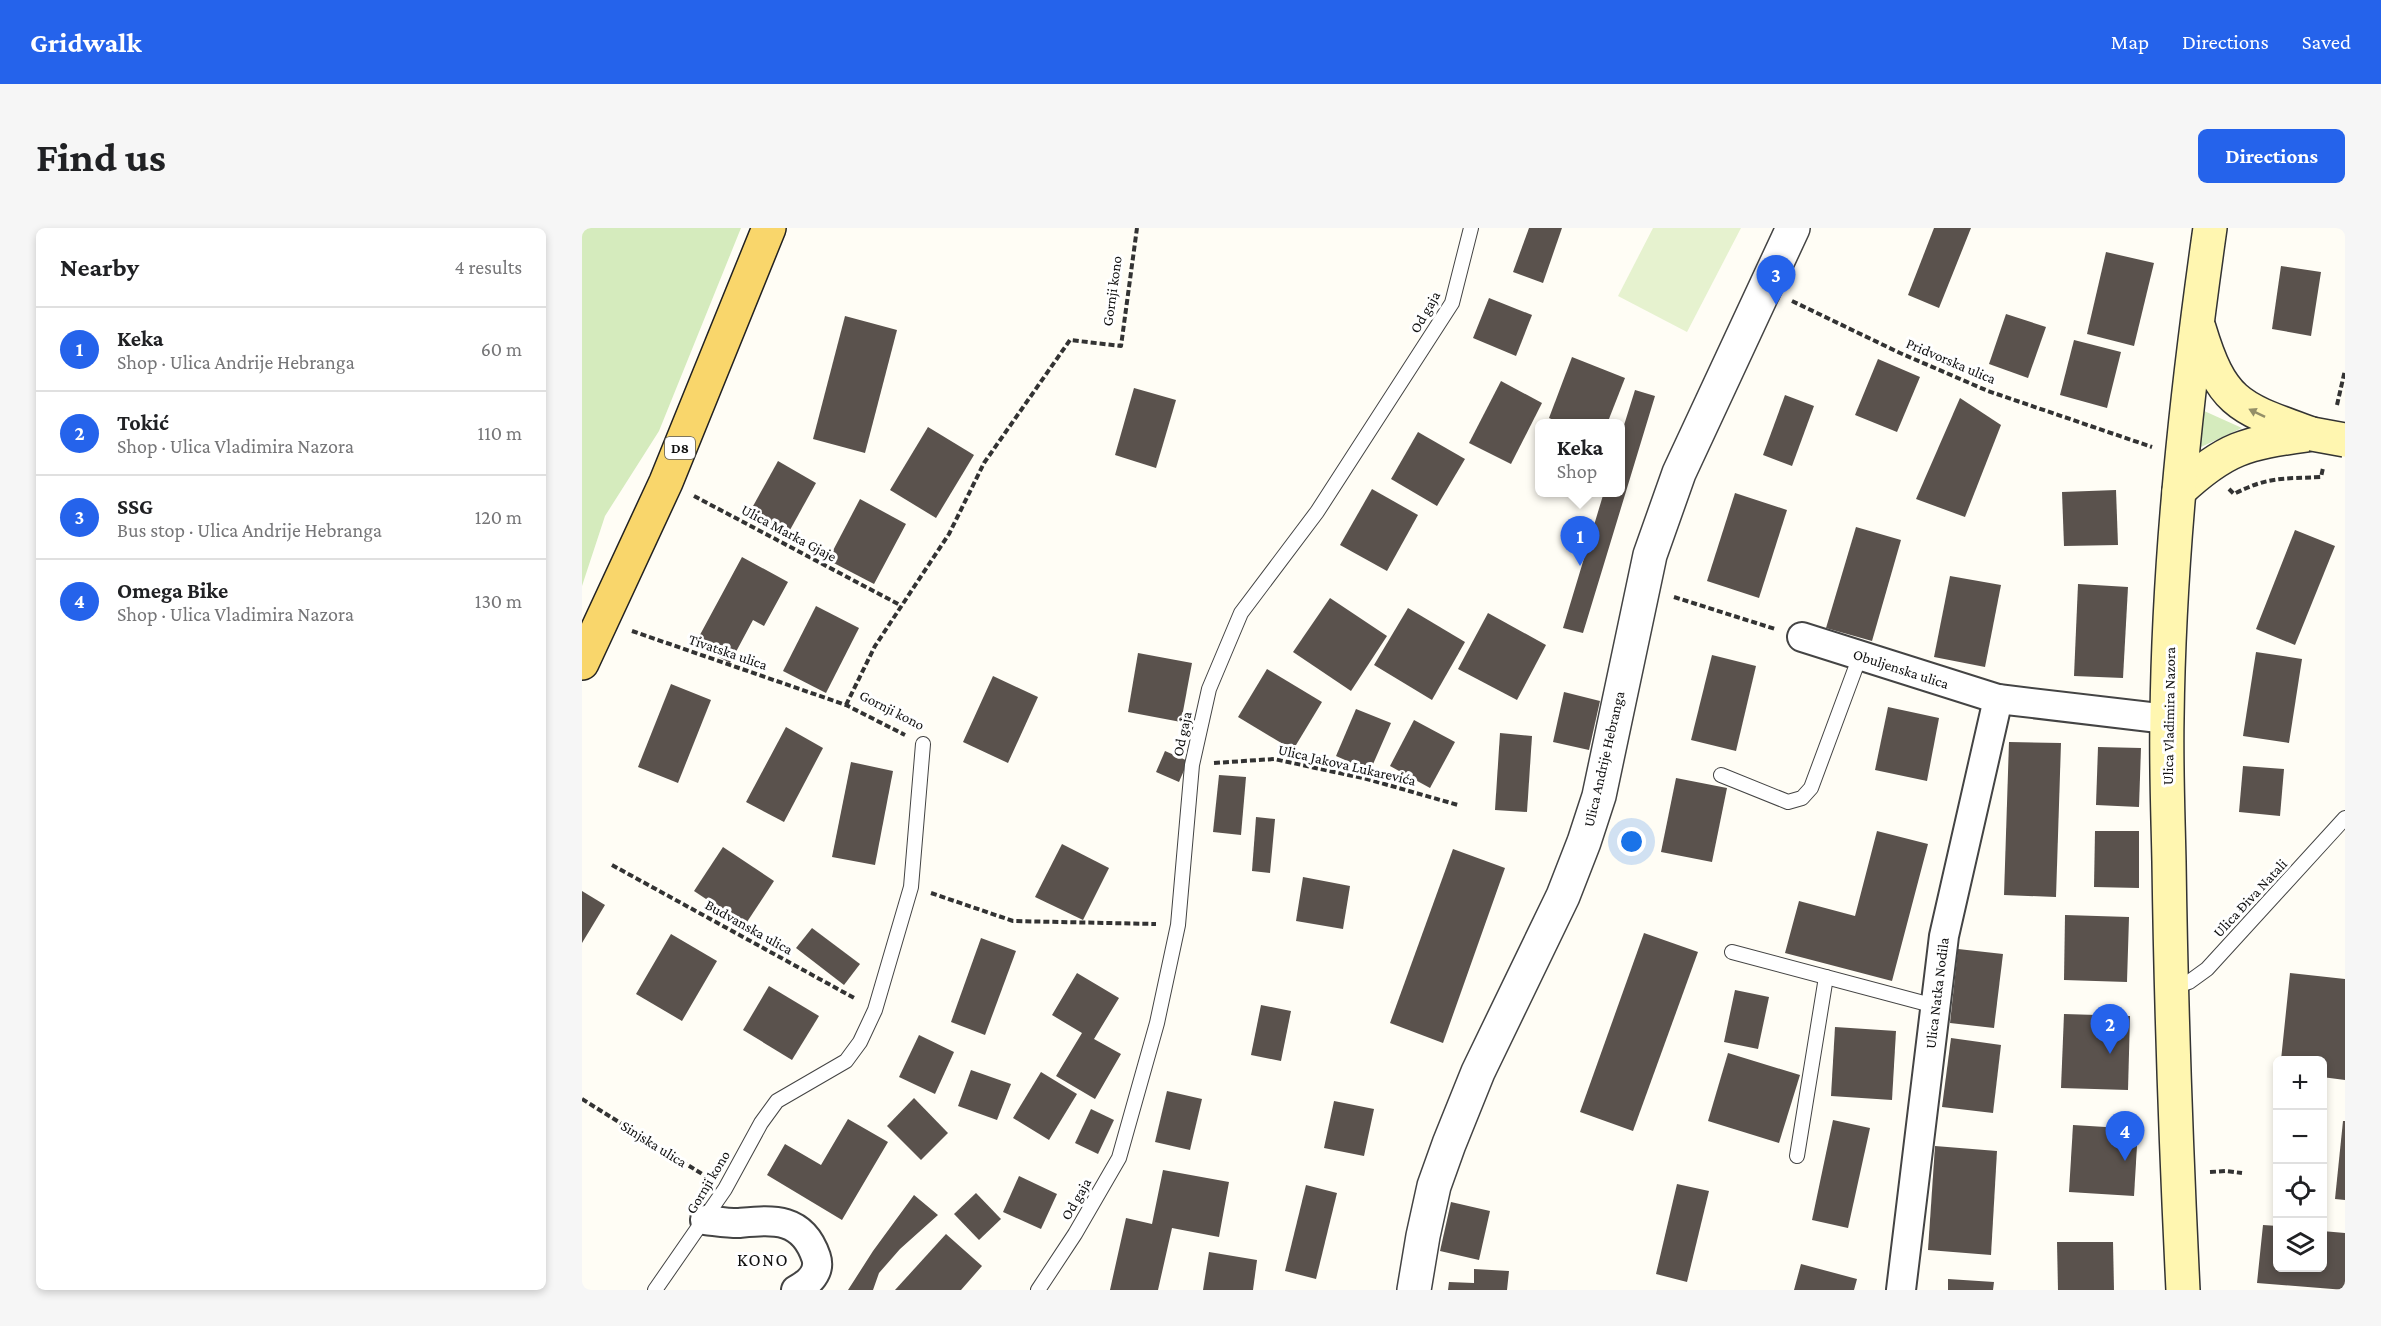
<!DOCTYPE html>
<html lang="en">
<head>
<meta charset="utf-8">
<style>
	body { margin:0; font-family:"Crimson Pro",serif; background:#f6f6f6; color:#202124 }
	.controls { position:absolute; right:18px; bottom:18px; display:grid; overflow:hidden; border-radius:9px; box-shadow:0 3px 9px #0003 }
	.controls button { width:54px; height:54px; display:grid; place-items:center; padding:0; border:0; border-bottom:2px solid #e0e0e0; background:#fff; color:#202124; font:30px sans-serif }
	.you { position:absolute; left:1050px; top:614px; width:21px; height:21px; margin:-15px; border:4px solid #fff; border-radius:50%; background:#1a73e8; box-shadow:0 0 0 9px #1a73e833 }
	.badge { display:grid; place-items:center; width:39px; height:39px; border-radius:50%; background:#2563eb; color:#fff; font-size:20px; font-weight:700 }
	.pin { position:absolute; translate:-50% -50px; filter:drop-shadow(0 2px 3px #0008) }
	.pin::after { content:''; position:absolute; top:32px; width:21px; height:18px; background:inherit; clip-path:polygon(0 0,100% 0,50% 100%) }
	.popup { position:absolute; left:953px; top:191px; width:90px; height:78px; box-sizing:border-box; display:grid; place-content:center; border-radius:9px; background:#fff; filter:drop-shadow(0 2px 4px #0005); font-size:20px; white-space:nowrap; color:#757577 }
	.popup b { font-size:22px; color:#202124 }
	.popup::after { content:''; position:absolute; left:50%; top:100%; margin-left:-12px; border:12px solid transparent; border-top-color:#fff }
	.list { margin:0; padding:0; list-style:none }
	h2 { display:flex; justify-content:space-between; align-items:center; height:78px; margin:0; padding:0 24px; font-size:26px }
	h2 small { font-size:20px; font-weight:400; color:#757577 }
	.list li { display:grid; grid-template-columns:39px 1fr auto; gap:18px; align-items:center; box-sizing:border-box; height:84px; padding:0 24px; border-top:2px solid #e0e0e0 }
	.list b { display:block; font-size:22px; white-space:nowrap }
	.list p { margin:0; font-size:20px; white-space:nowrap; color:#757577 }
	.list em { font-size:20px; font-style:normal; color:#757577 }
	.icon { flex:none; width:33px; height:33px; fill:none; stroke:currentColor; stroke-width:2; stroke-linecap:round; stroke-linejoin:round }
	.map { position:relative; flex:none; width:1763px; height:1062px; overflow:hidden; border-radius:9px }
	header { display:flex; align-items:center; gap:36px; box-sizing:border-box; height:84px; padding:0 30px; background:#2563eb; color:#fff }
	header strong { font-size:28px }
	nav { display:flex; gap:33px; margin-inline-start:auto; font-size:21px }
	.intro { display:flex; align-items:center; justify-content:space-between; box-sizing:border-box; height:144px; padding:0 36px }
	h1 { margin:0; font-size:42px }
	.button { padding:15px 27px; border-radius:9px; background:#2563eb; color:#fff; font-size:21px; font-weight:700 }
	main { display:flex; gap:36px; padding:0 36px }
	aside { flex:1; background:#fff; border-radius:9px; box-shadow:0 3px 9px #0003 }
	.map>svg:first-child { display:block }
	.green { fill:#d5ebbd }
	.pitch { fill:#e6f2cf }
	.building { fill:#5a524d }
	.lines { fill:none; stroke-linecap:round; stroke-linejoin:round }
	.service-casing { stroke:#444; stroke-width:16 }
	.minor-casing { stroke:#444; stroke-width:32 }
	.tertiary-casing { stroke:#444; stroke-width:36 }
	.secondary-casing { stroke:#333; stroke-width:36 }
	.primary-casing { stroke:#222; stroke-width:36 }
	.path { stroke:#333; stroke-width:4; stroke-dasharray:6 3; stroke-linecap:butt }
	.service { stroke:#fff; stroke-width:14 }
	.minor { stroke:#fff; stroke-width:28 }
	.tertiary { stroke:#fff; stroke-width:33 }
	.secondary { stroke:#fff6b0; stroke-width:33 }
	.primary { stroke:#f9d66b; stroke-width:33 }
	.secondary-bridge-casing { stroke:#333; stroke-width:36; stroke-linecap:butt }
	.secondary-bridge { stroke:#fff6b0; stroke-width:33 }
	.oneway { fill:#948f68 }
	.labels { text-anchor:middle; dominant-baseline:central; stroke-width:6; stroke-linejoin:round; paint-order:stroke }
	.shield { fill:#fff; stroke:#585858; stroke-width:1.5 }
	.shield-label { font-size:14px; font-weight:bold; fill:#111 }
	.street-label { font-size:15px; fill:#111; stroke:#fff }
	.quarter-label { font-size:18px; letter-spacing:1.5px; fill:#111; stroke:#fff }
</style>
</head>
<body>
<header>
<strong>Gridwalk</strong>
<nav><a>Map</a><a>Directions</a><a>Saved</a></nav>
</header>
<div class="intro"><h1>Find us</h1><a class="button">Directions</a></div>
<main>
<aside>
<h2>Nearby<small>4 results</small></h2>
<ul class="list">
<li><span class="badge">1</span><div><b>Keka</b><p>Shop · Ulica Andrije Hebranga</p></div><em>60 m</em></li>
<li><span class="badge">2</span><div><b>Tokić</b><p>Shop · Ulica Vladimira Nazora</p></div><em>110 m</em></li>
<li><span class="badge">3</span><div><b>SSG</b><p>Bus stop · Ulica Andrije Hebranga</p></div><em>120 m</em></li>
<li><span class="badge">4</span><div><b>Omega Bike</b><p>Shop · Ulica Vladimira Nazora</p></div><em>130 m</em></li>
</ul>
</aside>
<div class="map">
<svg width="1763" height="1062" viewBox="0 0 1763 1062">
	<rect width="100%" height="100%" fill="#fffdf5"/>
	<g class="green">
		<polygon points="0,0 159,0 77,203 23,288 0,358"/>
		<polygon points="1620,182 1660,200 1619,219"/>
	</g>
	<polygon class="pitch" points="1071,0 1159,0 1105,104 1036,68"/>
	<g class="building">
		<polygon points="947,0 980,0 961,55 931,44"/>
		<polygon points="1352,0 1389,0 1357,80 1326,67"/>
		<polygon points="1524,24 1572,35 1552,118 1505,106"/>
		<polygon points="1699,38 1739,44 1729,108 1690,101"/>
		<polygon points="907,70 950,87 934,128 891,110"/>
		<polygon points="1424,86 1464,99 1446,150 1407,136"/>
		<polygon points="263,88 315,102 283,225 231,211"/>
		<polygon points="1492,112 1539,124 1525,180 1478,167"/>
		<polygon points="990,129 1043,150 1025,196 981,196 967,190"/>
		<polygon points="1296,131 1338,149 1315,204 1273,187"/>
		<polygon points="919,153 960,175 929,236 887,215"/>
		<polygon points="552,160 594,172 574,240 533,227"/>
		<polygon points="1053,162 1073,168 1001,405 981,400 1022,264 1038,264 1038,210"/>
		<polygon points="1203,167 1232,178 1210,238 1181,227"/>
		<polygon points="1378,170 1419,197 1383,289 1334,271"/>
		<polygon points="346,199 392,227 354,290 308,262"/>
		<polygon points="836,204 883,231 855,278 809,251"/>
		<polygon points="196,233 234,255 203,311 165,289"/>
		<polygon points="790,261 836,287 805,343 758,317"/>
		<polygon points="1534,262 1536,317 1482,318 1480,264"/>
		<polygon points="1153,265 1205,282 1177,370 1125,353"/>
		<polygon points="278,271 324,296 292,356 246,332"/>
		<polygon points="1274,299 1319,312 1290,413 1244,400"/>
		<polygon points="1713,302 1753,318 1713,417 1674,401"/>
		<polygon points="160,329 206,354 182,398 171,392 148,435 113,416"/>
		<polygon points="1368,348 1419,357 1403,439 1352,429"/>
		<polygon points="1496,356 1546,359 1541,450 1492,448"/>
		<polygon points="748,370 805,408 769,463 711,424"/>
		<polygon points="234,378 277,400 244,465 201,443"/>
		<polygon points="826,380 883,414 850,472 792,437"/>
		<polygon points="906,385 964,417 935,472 876,441"/>
		<polygon points="1674,424 1720,431 1707,515 1661,508"/>
		<polygon points="556,425 610,435 599,494 546,484"/>
		<polygon points="1130,427 1174,438 1154,523 1109,512"/>
		<polygon points="685,441 740,474 711,522 656,489"/>
		<polygon points="411,448 456,469 426,535 381,514"/>
		<polygon points="89,456 129,472 96,555 56,539"/>
		<polygon points="982,464 1018,473 1007,522 971,514"/>
		<polygon points="1306,479 1357,490 1345,553 1293,542"/>
		<polygon points="774,481 809,495 788,543 754,528"/>
		<polygon points="832,492 873,514 848,560 808,538"/>
		<polygon points="204,499 241,520 202,594 164,574"/>
		<polygon points="918,505 950,508 945,584 913,582"/>
		<polygon points="1427,514 1479,515 1474,669 1422,667"/>
		<polygon points="1516,519 1559,520 1557,579 1514,577"/>
		<polygon points="583,523 606,533 597,554 574,544"/>
		<polygon points="269,534 311,543 293,637 250,629"/>
		<polygon points="1661,538 1702,541 1698,588 1657,584"/>
		<polygon points="637,547 664,549 659,607 631,604"/>
		<polygon points="1094,550 1145,560 1130,634 1079,624"/>
		<polygon points="674,589 693,591 688,645 670,643"/>
		<polygon points="1295,603 1346,616 1310,753 1203,725 1217,673 1273,688"/>
		<polygon points="1513,603 1557,603 1557,660 1512,659"/>
		<polygon points="480,616 527,640 501,692 453,669"/>
		<polygon points="141,619 192,653 163,697 112,663"/>
		<polygon points="871,621 923,640 861,815 808,795"/>
		<polygon points="721,649 768,658 761,701 714,693"/>
		<polygon points="0,663 23,677 0,715"/>
		<polygon points="1483,687 1547,689 1545,754 1482,752"/>
		<polygon points="230,700 278,736 262,757 214,720"/>
		<polygon points="1062,705 1116,724 1051,903 998,884"/>
		<polygon points="89,706 135,733 100,793 54,766"/>
		<polygon points="399,710 434,723 403,807 369,794"/>
		<polygon points="1376,721 1421,726 1412,800 1368,795"/>
		<polygon points="495,745 537,770 512,811 539,826 513,871 474,848 500,805 470,787"/>
		<polygon points="1708,745 1763,751 1763,852 1740,849 1740,832 1699,832"/>
		<polygon points="187,758 237,788 210,832 161,802"/>
		<polygon points="1153,762 1187,769 1176,821 1142,814"/>
		<polygon points="679,777 709,783 699,833 669,827"/>
		<polygon points="1482,786 1548,788 1546,862 1479,860"/>
		<polygon points="1253,799 1314,803 1310,872 1249,868"/>
		<polygon points="337,807 372,824 353,866 317,849"/>
		<polygon points="1369,810 1419,817 1411,885 1360,879"/>
		<polygon points="1146,825 1218,847 1197,915 1126,893"/>
		<polygon points="389,842 429,856 415,892 376,878"/>
		<polygon points="459,844 495,866 467,912 431,890"/>
		<polygon points="585,863 620,871 608,922 573,914"/>
		<polygon points="332,870 366,905 339,932 305,898"/>
		<polygon points="752,873 792,881 782,928 742,920"/>
		<polygon points="509,881 532,892 516,926 493,915"/>
		<polygon points="266,891 306,914 260,992 185,947 203,916 239,937"/>
		<polygon points="1251,892 1288,900 1266,1000 1230,992"/>
		<polygon points="1761,893 1763,893 1763,972 1753,971"/>
		<polygon points="1491,897 1556,901 1552,968 1487,964"/>
		<polygon points="1353,918 1415,923 1409,1027 1346,1022"/>
		<polygon points="581,942 647,954 637,1009 590,1000 576,1062 528,1062 544,990 570,996"/>
		<polygon points="437,948 475,966 459,1001 421,984"/>
		<polygon points="1095,956 1127,963 1105,1054 1074,1046"/>
		<polygon points="724,957 755,965 734,1051 703,1043"/>
		<polygon points="394,965 419,991 397,1012 372,986"/>
		<polygon points="332,967 356,987 318,1021 297,1045 291,1062 266,1062 291,1023"/>
		<polygon points="869,974 908,983 897,1032 858,1023"/>
		<polygon points="1681,997 1696,998 1696,1040 1740,1040 1740,1003 1763,1005 1763,1062 1675,1055"/>
		<polygon points="364,1006 400,1038 379,1062 313,1062"/>
		<polygon points="1475,1014 1531,1014 1532,1062 1476,1062"/>
		<polygon points="627,1024 675,1032 671,1062 621,1062"/>
		<polygon points="1219,1036 1275,1051 1272,1062 1212,1062"/>
		<polygon points="892,1041 927,1043 925,1062 866,1062 867,1054 892,1055"/>
		<polygon points="1366,1051 1412,1054 1411,1062 1366,1062"/>
	</g>
	<g class="lines">
		<g class="service-casing">
			<g id="service">
				<polyline points="1139,547 1206,574 1220,570 1229,560 1278,428"/>
				<polyline points="1150,724 1353,778"/>
				<polyline points="1590,760 1607,754 1625,741 1763,590"/>
				<polyline points="1215,928 1244,749"/>
				<polyline points="73,1062 143,961 179,895 195,873 264,833 278,814 293,782 329,659 341,516"/>
				<polyline points="456,1062 493,1006 537,930 575,795 596,697 610,537 627,461 659,385 735,284 870,75 889,0"/>
			</g>
		</g>
		<g class="minor-casing">
			<g id="minor">
				<polyline points="1220,409 1416,471 1585,491"/>
				<path d="M 123,992 C 133,993 145,995 156,995 C 190,992 220,988 234,1029 C 239,1044 227,1055 214,1062"/>
				<polyline points="1319,1062 1362,708 1416,471"/>
			</g>
		</g>
		<g class="tertiary-casing">
			<polyline id="tertiary" points="832,1062 841,1008 852,958 867,916 896,844 981,668 1002,614 1017,568 1068,327 1097,245 1211,0"/>
		</g>
		<g class="secondary-casing">
			<g id="secondary">
				<path d="M 1617,100 C 1640,177 1658,180 1730,206"/>
				<path d="M 1597,263 C 1643,220 1664,215 1725,207"/>
				<path d="M 1601,1062 C 1594,919 1589,777 1587,634 C 1586,586 1584,538 1585,490 C 1587,326 1605,162 1628,0"/>
			</g>
		</g>
		<g class="primary-casing">
			<polyline id="primary" points="0,435 84,254 187,0"/>
		</g>
		<g class="path">
			<polyline points="1210,73 1318,125 1406,163 1570,219"/>
			<polyline points="1755,177 1763,142"/>
			<path d="M 1647,261 L 1652,266 C 1687,248 1701,251 1739,249 L 1741,240"/>
			<polyline points="112,268 318,377"/>
			<polyline points="1092,369 1193,401"/>
			<polyline points="50,403 264,477 323,507"/>
			<polyline points="264,477 293,418 367,306 402,235 488,112 539,118 555,0"/>
			<polyline points="632,535 692,531 785,551 876,577"/>
			<polyline points="30,637 274,771"/>
			<polyline points="349,665 431,693 574,696"/>
			<polyline points="0,871 125,949"/>
			<polyline points="1628,944 1644,943 1660,945"/>
		</g>
		<use href="#service" class="service"/>
		<use href="#minor" class="minor"/>
		<use href="#tertiary" class="tertiary"/>
		<use href="#secondary" class="secondary"/>
		<use href="#primary" class="primary"/>
		<g class="secondary-bridge-casing">
			<polyline id="secondary-bridge" points="1730,206 1763,212"/>
		</g>
		<use href="#secondary-bridge" class="secondary-bridge"/>
	</g>
	<defs><path id="oneway-solid" d="M-6-.8H1V-3.2L6.5 0L1 3.2V.8H-6Z" transform="scale(1.5)"/></defs>
	<use class="oneway" href="#oneway-solid" transform="translate(1675 185) rotate(-154)"/>
	<g class="labels">
		<rect class="shield" x="83" y="209" width="30" height="22" rx="4.5"/>
		<g class="shield-label">
			<text x="98" y="220">D8</text>
		</g>
		<g class="street-label">
			<text transform="translate(530 63) rotate(-82)">Gornji kono</text>
			<text transform="translate(843 84) rotate(-60)">Od gaja</text>
			<text transform="translate(1369 133) rotate(23)">Pridvorska ulica</text>
			<text transform="translate(207 305) rotate(28)">Ulica Marka Gjaje</text>
			<text transform="translate(146 424) rotate(19)">Tivatska ulica</text>
			<text transform="translate(1319 441) rotate(18)">Obuljenska ulica</text>
			<text transform="translate(310 482) rotate(27)">Gornji kono</text>
			<text transform="translate(1587 488) rotate(-89)">Ulica Vladimira Nazora</text>
			<text transform="translate(600 506) rotate(-78)">Od gaja</text>
			<text transform="translate(1022 531) rotate(-77)">Ulica Andrije Hebranga</text>
			<text transform="translate(765 537) rotate(13)">Ulica Jakova Lukarevića</text>
			<text transform="translate(1668 670) rotate(-47)">Ulica Điva Natali</text>
			<text transform="translate(167 699) rotate(29)">Budvanska ulica</text>
			<text transform="translate(1355 765) rotate(-83)">Ulica Natka Nodila</text>
			<text transform="translate(72 916) rotate(32)">Sinjska ulica</text>
			<text transform="translate(126 954) rotate(-59)">Gornji kono</text>
			<text transform="translate(494 971) rotate(-60)">Od gaja</text>
		</g>
		<g class="quarter-label">
			<text x="181" y="1032">KONO</text>
		</g>
	</g>
</svg>
<div class="controls">
<button>+</button>
<button>−</button>
<button><svg class="icon" aria-label="locate" viewBox="0 0 24 24"><circle cx="12" cy="12" r="6"/><path d="M12 2v4M12 18v4M2 12h4M18 12h4"/></svg></button>
<button><svg class="icon" aria-label="layers" viewBox="0 0 24 24"><path d="M12 4l9 5-9 5-9-5zM3 14l9 5 9-5"/></svg></button>
</div>
<div class="you"></div>
<div class="pin badge" style="left:998px;top:338px">1</div>
<div class="popup"><b>Keka</b>Shop</div>
<div class="pin badge" style="left:1528px;top:826px">2</div>
<div class="pin badge" style="left:1194px;top:77px">3</div>
<div class="pin badge" style="left:1543px;top:933px">4</div>
</div>
</main>
</body>
</html>
